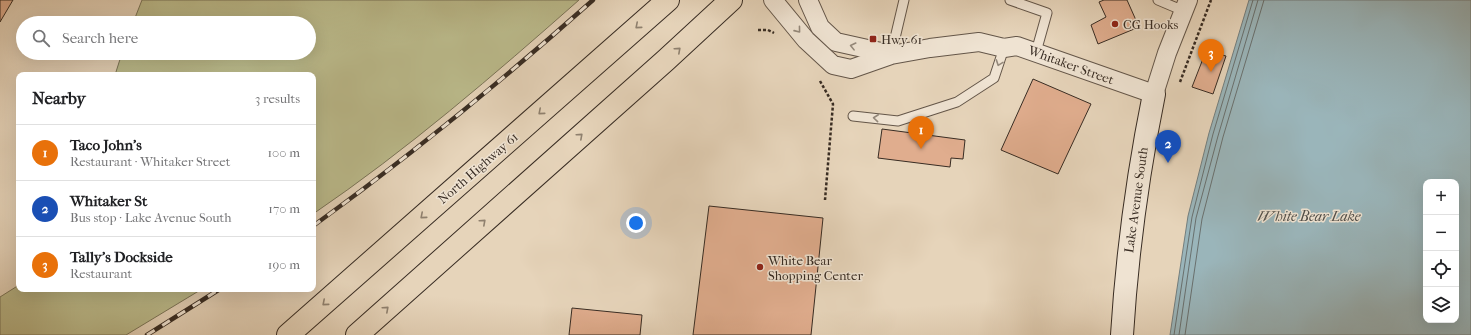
<!DOCTYPE html>
<html lang="en">
<head>
<meta charset="utf-8">
<style>
	body { margin:0; font-family:"IM FELL French Canon",serif; background:#f2f2f2; color:#202124 }
	.controls { position:absolute; right:12px; bottom:12px; display:grid; overflow:hidden; border-radius:8px; box-shadow:0 4px 16px #0002 }
	.controls button { width:36px; height:36px; display:grid; place-items:center; padding:0; border:0; border-bottom:1px solid #e0e0e0; background:#fff; color:#202124; font:20px sans-serif }
	.you { position:absolute; left:636px; top:223px; width:14px; height:14px; margin:-10px; border:3px solid #fff; border-radius:50%; background:#1a73e8; box-shadow:0 0 0 6px #1a73e833 }
	.badge { display:grid; place-items:center; width:26px; height:26px; border-radius:50%; background:#7c3aed; color:#fff; font-size:13px; font-weight:700 }
	.pin { position:absolute; translate:-50% -33px; filter:drop-shadow(0 1px 2px #0008) }
	.pin::after { content:''; position:absolute; top:21px; width:14px; height:12px; background:inherit; clip-path:polygon(0 0,100% 0,50% 100%) }
	.list { margin:0; padding:0; list-style:none }
	h2 { display:flex; justify-content:space-between; align-items:center; height:52px; margin:0; padding:0 16px; font-size:17px }
	h2 small { font-size:13px; font-weight:400; color:#757577 }
	.list li { display:grid; grid-template-columns:26px 1fr auto; gap:12px; align-items:center; box-sizing:border-box; height:56px; padding:0 16px; border-top:1px solid #e0e0e0 }
	.list b { display:block; font-size:15px; white-space:nowrap }
	.list p { margin:0; font-size:13px; white-space:nowrap; color:#757577 }
	.list em { font-size:13px; font-style:normal; color:#757577 }
	.icon { flex:none; width:22px; height:22px; fill:none; stroke:currentColor; stroke-width:2; stroke-linecap:round; stroke-linejoin:round }
	.map { position:relative; flex:none; width:1471px; height:335px; overflow:hidden }
	.search { position:absolute; background:#fff; box-shadow:0 4px 16px #0002; left:16px; top:16px; width:300px; height:44px; display:flex; align-items:center; gap:10px; box-sizing:border-box; padding:0 14px; border-radius:22px; color:#757577; font-size:15px }
	.panel { position:absolute; background:#fff; box-shadow:0 4px 16px #0002; left:16px; top:72px; width:300px; height:220px; border-radius:8px }
	.map>svg:first-child { display:block }
	.green { fill:#bbbb8c; stroke:#7a7458 }
	.water { fill:#9ab5ba; stroke:#737e7e; fill-rule:evenodd }
	.lines { fill:none; stroke-linecap:round; stroke-linejoin:round }
	.shore { stroke:#69706e; stroke-width:1 }
	.building { fill:#e0ad8e; stroke:#382c23 }
	.lane-casing { stroke:#645649; stroke-width:11 }
	.street-casing { stroke:#645649; stroke-width:20 }
	.secondary-casing { stroke:#382c23; stroke-width:24 }
	.primary-casing { stroke:#382c23; stroke-width:24 }
	.path { stroke:#382c23; stroke-width:2.5; stroke-dasharray:3 2; stroke-linecap:butt }
	.lane { stroke:#efe3d2; stroke-width:9 }
	.street { stroke:#efe3d2; stroke-width:18 }
	.secondary { stroke:#efe3d2; stroke-width:22 }
	.primary { stroke:#e6d4ba; stroke-width:22 }
	.rail-casing { stroke:#382c23; stroke-width:4.5 }
	.rail { stroke:#efe3d2; stroke-width:3; stroke-dasharray:9; stroke-linecap:butt }
	.oneway { stroke:#8f806e }
	.oneway2 { stroke:#94887a }
	.poi-dot { fill:#8f2418; stroke:#efe3d2; stroke-width:1.5 }
	.labels { text-anchor:middle; dominant-baseline:central; stroke-width:3; stroke-linejoin:round; paint-order:stroke }
	.poi-label { font-size:13px; fill:#382c23; stroke:#efe3d2; text-anchor:start }
	.street-label { font-size:13px; fill:#382c23; stroke:#efe3d2 }
	.water-label { font-size:14px; font-style:italic; fill:#504e49; stroke:#efe3d2 }
</style>
</head>
<body>
<div class="map">
<svg width="1471" height="335" viewBox="0 0 1471 335">
	<rect width="100%" height="100%" fill="#e6d4ba"/>
	<filter id="stains"><feTurbulence type="fractalNoise" baseFrequency=".005" numOctaves="4"/><feColorMatrix values="0 0 0 0 .2 0 0 0 0 .09 0 0 0 0 .02 0 0 0 .5 -.17"/></filter>
	<radialGradient id="worn" r=".72"><stop offset=".6" stop-color="#630" stop-opacity="0"/><stop offset="1" stop-color="#630" stop-opacity=".3"/></radialGradient>
	<g class="green">
		<path d="M 142,0 L 579,0 C 494,75 407,150 313,214 L 313,75 L 115,75 L 122,53 L 309,53 L 309,23 L 133,23 Z"/>
		<polygon points="19,285 19,289 202,289 126,335 0,335 0,297"/>
	</g>
	<path class="water" d="M 1249,0 L 1471,0 L 1471,335 L 1170,335 L 1188,216 L 1209,133 ZM 1426,182 L 1456,182 L 1456,320 L 1426,320 Z"/>
	<g class="lines">
		<g class="shore">
			<polyline points="1174,335 1192,217 1213,134 1253,0"/>
			<polyline points="1179,335 1196,218 1218,136 1258,0"/>
			<polyline points="1185,335 1202,219 1223,137 1264,0"/>
		</g>
	</g>
	<g class="building">
		<polygon points="0,0 13,0 0,22"/>
		<polygon points="1104,0 1127,0 1139,27 1098,44 1091,25 1106,17 1099,2"/>
		<polygon points="1206,51 1226,56 1213,94 1192,87"/>
		<polygon points="1033,79 1091,104 1058,174 1001,150"/>
		<polygon points="882,129 965,140 963,159 951,158 950,167 878,158"/>
		<polygon points="709,206 823,218 811,335 693,335"/>
		<polygon points="572,308 642,315 640,335 569,335"/>
	</g>
	<g class="lines">
		<g class="lane-casing">
			<g id="lane">
				<polyline points="1010,0 1047,13 1036,52"/>
				<polyline points="1158,0 1184,11"/>
				<polyline points="891,55 904,0"/>
				<polyline points="853,116 898,121 957,102 994,78 1004,48"/>
			</g>
		</g>
		<g class="street-casing">
			<g id="street">
				<polyline points="773,0 806,40 833,65 851,69 891,55 930,48 979,42 1004,48 1017,46 1154,94 1167,53 1188,0"/>
				<polyline points="808,0 820,27 836,42 890,54"/>
			</g>
		</g>
		<g class="secondary-casing">
			<path id="secondary" d="M 1122,335 C 1127,254 1138,173 1154,94"/>
		</g>
		<g class="primary-casing">
			<g id="primary">
				<polyline points="288,335 668,0"/>
				<polyline points="357,335 666,60 731,0"/>
			</g>
		</g>
		<g class="path">
			<polyline points="758,30 768,30 774,33"/>
			<polyline points="820,81 833,104 825,200"/>
			<polyline points="1180,82 1211,0"/>
		</g>
		<use href="#lane" class="lane"/>
		<use href="#street" class="street"/>
		<use href="#secondary" class="secondary"/>
		<use href="#primary" class="primary"/>
		<g class="rail-casing">
			<g id="rail">
				<path d="M 313,226 C 410,156 503,80 593,0"/>
				<polyline points="147,335 220,289"/>
			</g>
		</g>
		<use href="#rail" class="rail"/>
	</g>
	<defs><path id="oneway-chevron" d="M-2-3.5L2.5 0L-2 3.5" fill="none" stroke-width="1.6" stroke-linecap="round" stroke-linejoin="round"/></defs>
	<g class="oneway">
		<use href="#oneway-chevron" transform="translate(638 26) rotate(139)"/>
		<use href="#oneway-chevron" transform="translate(678 50) rotate(-42)"/>
		<use href="#oneway-chevron" transform="translate(541 112) rotate(139)"/>
		<use href="#oneway-chevron" transform="translate(580 136) rotate(-42)"/>
		<use href="#oneway-chevron" transform="translate(423 216) rotate(139)"/>
		<use href="#oneway-chevron" transform="translate(483 222) rotate(-42)"/>
		<use href="#oneway-chevron" transform="translate(325 303) rotate(139)"/>
		<use href="#oneway-chevron" transform="translate(386 309) rotate(-42)"/>
	</g>
	<g class="oneway2">
		<use href="#oneway-chevron" transform="translate(798 30) rotate(51)"/>
		<use href="#oneway-chevron" transform="translate(853 46) rotate(-166)"/>
		<use href="#oneway-chevron" transform="translate(999 63) rotate(110)"/>
		<use href="#oneway-chevron" transform="translate(876 118) rotate(-174)"/>
	</g>
	<g class="poi-dot">
		<circle cx="1115" cy="24" r="4"/>
		<rect x="869" y="35" width="8" height="8" rx="2"/>
		<circle cx="760" cy="267" r="4"/>
	</g>
	<g class="labels">
		<g class="poi-label">
			<text x="1123" y="24">CG Hooks</text>
			<text x="881" y="39">Hwy 61</text>
			<text x="768" y="260">White Bear<tspan x="768" dy="15">Shopping Center</tspan></text>
		</g>
		<g class="street-label">
			<text transform="translate(1071 65) rotate(20)">Whitaker Street</text>
			<text transform="translate(478 168) rotate(-41)">North Highway 61</text>
			<text transform="translate(1136 200) rotate(-82)">Lake Avenue South</text>
		</g>
		<g class="water-label">
			<text x="1309" y="216">White Bear Lake</text>
		</g>
	</g>
	<rect width="100%" height="100%" filter="url(#stains)"/>
	<rect width="100%" height="100%" fill="url(#worn)"/>
</svg>
<div class="controls">
<button>+</button>
<button>−</button>
<button><svg class="icon" aria-label="locate" viewBox="0 0 24 24"><circle cx="12" cy="12" r="6"/><path d="M12 2v4M12 18v4M2 12h4M18 12h4"/></svg></button>
<button><svg class="icon" aria-label="layers" viewBox="0 0 24 24"><path d="M12 4l9 5-9 5-9-5zM3 14l9 5 9-5"/></svg></button>
</div>
<div class="you"></div>
<div class="pin badge" style="left:921px;top:149px;background:#e8710a">1</div>
<div class="pin badge" style="left:1168px;top:163px;background:#1a4fb4">2</div>
<div class="pin badge" style="left:1211px;top:72px;background:#e8710a">3</div>
<div class="search"><svg class="icon" aria-label="search" viewBox="0 0 24 24"><circle cx="10" cy="10" r="6"/><path d="M15 15l6 6"/></svg>Search here</div>
<section class="panel">
<h2>Nearby<small>3 results</small></h2>
<ul class="list">
<li><span class="badge" style="background:#e8710a">1</span><div><b>Taco John's</b><p>Restaurant · Whitaker Street</p></div><em>100 m</em></li>
<li><span class="badge" style="background:#1a4fb4">2</span><div><b>Whitaker St</b><p>Bus stop · Lake Avenue South</p></div><em>170 m</em></li>
<li><span class="badge" style="background:#e8710a">3</span><div><b>Tally’s Dockside</b><p>Restaurant</p></div><em>190 m</em></li>
</ul>
</section>
</div>
</body>
</html>
